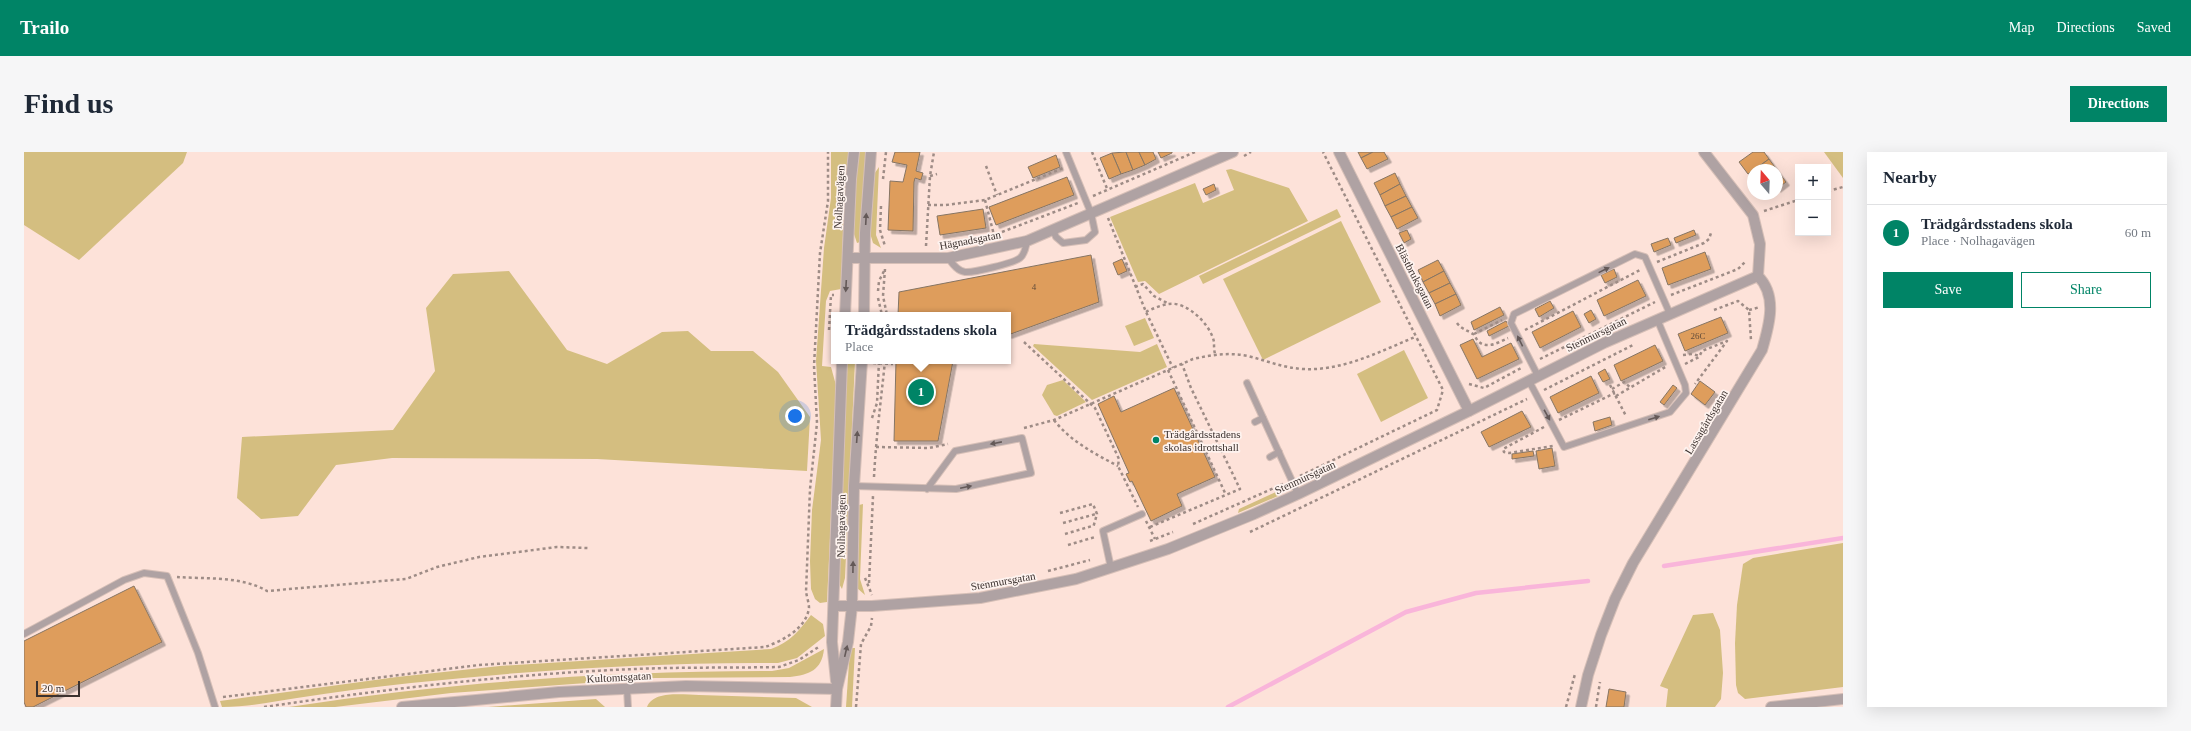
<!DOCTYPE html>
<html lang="en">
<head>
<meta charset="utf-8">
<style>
	body { margin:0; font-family:"Times New Roman",serif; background:#f6f6f7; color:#1f2937 }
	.controls { position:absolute; right:12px; top:12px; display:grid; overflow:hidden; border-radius:0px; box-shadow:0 4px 16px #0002 }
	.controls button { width:36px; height:36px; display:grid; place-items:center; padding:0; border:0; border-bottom:1px solid #e0e1e3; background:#fff; color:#1f2937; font:20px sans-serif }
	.compass { position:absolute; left:1723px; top:12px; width:36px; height:36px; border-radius:50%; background:#fff; box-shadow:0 4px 16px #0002; rotate:341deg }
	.scale { position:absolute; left:12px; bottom:10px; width:44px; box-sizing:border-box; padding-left:4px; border:2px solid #3c322f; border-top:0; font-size:11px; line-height:14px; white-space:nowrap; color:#3c322f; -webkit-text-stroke:3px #fef3ef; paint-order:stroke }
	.you { position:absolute; left:771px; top:264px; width:14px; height:14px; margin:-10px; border:3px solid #fff; border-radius:50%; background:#1a73e8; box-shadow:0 0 0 6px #1a73e833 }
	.badge { display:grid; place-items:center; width:26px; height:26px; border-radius:50%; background:#008466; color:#fff; font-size:13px; font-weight:700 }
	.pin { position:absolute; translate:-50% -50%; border:2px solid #fff; box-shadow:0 1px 4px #0006 }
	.popup { position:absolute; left:807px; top:160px; width:180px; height:52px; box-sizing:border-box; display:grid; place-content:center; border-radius:0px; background:#fff; filter:drop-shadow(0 1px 3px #0005); font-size:13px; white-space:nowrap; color:#747a83 }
	.popup b { font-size:15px; color:#1f2937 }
	.popup::after { content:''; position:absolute; left:50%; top:100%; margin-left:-8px; border:8px solid transparent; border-top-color:#fff }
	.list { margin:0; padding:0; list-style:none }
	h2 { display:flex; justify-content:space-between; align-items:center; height:52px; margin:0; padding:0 16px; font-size:17px }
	h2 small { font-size:13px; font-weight:400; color:#747a83 }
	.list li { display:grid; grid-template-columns:26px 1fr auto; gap:12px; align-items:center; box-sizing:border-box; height:56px; padding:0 16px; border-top:1px solid #e0e1e3 }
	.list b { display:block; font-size:15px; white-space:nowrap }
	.list p { margin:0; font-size:13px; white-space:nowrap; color:#747a83 }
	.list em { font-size:13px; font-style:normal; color:#747a83 }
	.actions { display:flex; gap:8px; padding:12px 16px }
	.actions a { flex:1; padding:9px 0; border:1px solid #008466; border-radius:0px; text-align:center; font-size:14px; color:#008466 }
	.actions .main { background:#008466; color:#fff }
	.map { position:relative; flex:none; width:1819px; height:555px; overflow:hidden; border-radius:0px }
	header { display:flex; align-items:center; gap:24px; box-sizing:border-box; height:56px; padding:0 20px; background:#008466; color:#fff }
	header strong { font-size:19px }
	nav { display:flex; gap:22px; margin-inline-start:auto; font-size:14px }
	.intro { display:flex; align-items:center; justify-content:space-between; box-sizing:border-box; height:96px; padding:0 24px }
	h1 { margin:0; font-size:28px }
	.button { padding:10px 18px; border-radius:0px; background:#008466; color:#fff; font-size:14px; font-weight:700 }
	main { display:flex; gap:24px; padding:0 24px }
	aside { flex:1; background:#fff; border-radius:0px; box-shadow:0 4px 16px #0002 }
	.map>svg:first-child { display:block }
	.green { fill:#d4be80 }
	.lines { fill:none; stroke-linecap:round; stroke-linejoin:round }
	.stream { stroke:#f9b5da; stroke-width:4.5 }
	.building { fill:#de9d5b; stroke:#867564; filter:url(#shadow) }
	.service-casing { stroke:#d6bfb7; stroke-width:8 }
	.minor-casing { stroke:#d6bfb7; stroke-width:12 }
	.path { stroke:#9e8c86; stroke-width:2.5; stroke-dasharray:3 3; stroke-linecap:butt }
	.service { stroke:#afa2a3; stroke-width:6 }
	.minor { stroke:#afa2a3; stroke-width:10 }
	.oneway { fill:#645958 }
	.poi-dot { fill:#008466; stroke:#fef3ef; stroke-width:1.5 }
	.labels { text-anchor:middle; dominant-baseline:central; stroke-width:3.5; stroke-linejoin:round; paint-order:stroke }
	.number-label { font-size:9px; fill:#644d3a }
	.street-label { font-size:11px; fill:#3c322f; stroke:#fef3ef }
	.poi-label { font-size:11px; fill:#3c322f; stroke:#fef3ef; text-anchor:start }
</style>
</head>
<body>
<header>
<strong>Trailo</strong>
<nav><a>Map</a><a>Directions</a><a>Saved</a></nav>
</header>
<div class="intro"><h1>Find us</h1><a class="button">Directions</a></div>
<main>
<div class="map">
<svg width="1819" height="555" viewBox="0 0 1819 555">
	<defs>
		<filter id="shadow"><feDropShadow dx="3.5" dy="3.5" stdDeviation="0" flood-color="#0004"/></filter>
	</defs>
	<rect width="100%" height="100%" fill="#fde2d9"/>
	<g class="green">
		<polygon points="0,0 163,0 159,11 55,108 0,73"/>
		<polygon points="807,0 825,0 820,54 817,137 806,139 802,149 798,214 807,215 813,237 803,450 796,451 791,447 787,437 786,409 788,358 797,288 792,209 800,96 807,46"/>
		<polygon points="834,0 842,0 836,90 833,91 828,76"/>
		<polygon points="1800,0 1819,0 1819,26"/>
		<polygon points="855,15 852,83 857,96 849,91 846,81 848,25"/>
		<polygon points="1207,17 1265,36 1284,69 1135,142 1121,129 1114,130 1086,65 1171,31 1179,51 1210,38 1202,18"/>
		<polygon points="1313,57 1317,65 1179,132 1175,124"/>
		<polygon points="1317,69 1357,150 1239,208 1199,127"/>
		<polygon points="485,119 543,198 583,212 638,180 664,179 687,199 729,199 754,220 786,265 783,319 573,307 368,306 312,313 274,364 237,367 213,346 218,285 369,278 411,219 402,156 429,122"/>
		<polygon points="1121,166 1130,186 1110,194 1101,174"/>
		<polygon points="1010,192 1116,200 1133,192 1143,215 1068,248 1009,194"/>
		<polygon points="1380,198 1404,246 1357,270 1333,222"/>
		<polygon points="822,209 831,209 821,426 818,437 813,428"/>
		<polygon points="1039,228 1062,250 1033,264 1030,263 1018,243 1023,233"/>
		<polygon points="1256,338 1254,344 1214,361 1215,357"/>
		<polygon points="839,352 836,427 841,443 833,436 831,430 833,360 835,353"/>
		<polygon points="1819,391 1819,535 1721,547 1714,541 1712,533 1711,491 1713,453 1719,412 1729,406"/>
		<polygon points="1689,461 1696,478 1699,521 1697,547 1691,555 1642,555 1644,537 1636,534 1669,463"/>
		<path d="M 787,463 L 799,472 L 801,484 L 773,506 L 754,511 C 631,510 509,518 387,531 C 349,535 311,540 273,546 C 247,550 224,555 198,555 L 196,549 L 373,525 L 476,514 L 747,497 C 766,490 775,479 787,463 Z"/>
		<polygon points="826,496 831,496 828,555 822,555"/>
		<path d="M 800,497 C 798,518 785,523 766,525 L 631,526 L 427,541 L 311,555 L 265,555 C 425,530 586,519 748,519 L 765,516 Z"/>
		<path d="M 675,543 L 772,546 L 788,555 L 623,555 C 630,538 659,543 675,543 Z"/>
		<polygon points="572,547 581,555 464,555"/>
	</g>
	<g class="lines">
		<g class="stream">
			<polyline points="1640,414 1819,386"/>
			<polyline points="1204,555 1382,460 1452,441 1564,429"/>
		</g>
	</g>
	<g class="building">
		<polygon points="871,0 896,0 892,19 899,21 897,28 891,26 890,30 889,79 864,78 866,29 879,30 883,13 868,10"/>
		<polygon points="1102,0 1109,18 1097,22 1088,1"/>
		<polygon points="1102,0 1115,0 1121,13 1109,18"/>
		<polygon points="1115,0 1129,0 1132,7 1121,13"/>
		<polygon points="1134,0 1148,0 1148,1 1137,6"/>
		<polygon points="1334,0 1349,0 1337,6"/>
		<polygon points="1349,0 1360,0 1364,7 1343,17 1337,6"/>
		<polygon points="1729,0 1740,0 1745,7 1724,22 1715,10"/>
		<polygon points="1088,1 1097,22 1085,27 1076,6"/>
		<polygon points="1032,3 1036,15 1009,26 1004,15"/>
		<polygon points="1745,7 1753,18 1730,18"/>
		<polygon points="1753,18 1762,30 1753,37"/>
		<polygon points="1371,21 1376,32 1356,43 1350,31"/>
		<polygon points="1043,25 1050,43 972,73 965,55"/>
		<polygon points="1190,32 1192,38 1182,43 1179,37"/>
		<polygon points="1376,32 1382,44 1361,54 1356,43"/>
		<polygon points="1382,44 1388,55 1367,65 1361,54"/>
		<polygon points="1388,55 1394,66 1373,77 1367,65"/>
		<polygon points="959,57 962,76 916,83 913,64"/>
		<polygon points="1383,78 1387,87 1380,91 1375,81"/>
		<polygon points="1670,78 1672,83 1652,91 1650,86"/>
		<polygon points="1644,86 1647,93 1630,100 1627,92"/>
		<polygon points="1681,100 1687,117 1644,133 1638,116"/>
		<polygon points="1067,103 1075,150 984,183 984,163 874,163 875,140"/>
		<polygon points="1098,107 1103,119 1094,123 1089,111"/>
		<polygon points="1414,108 1420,119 1399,130 1394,118"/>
		<polygon points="1590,117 1593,125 1581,131 1577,123"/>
		<polygon points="1420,119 1426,131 1405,141 1399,130"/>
		<polygon points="1614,128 1622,144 1580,164 1573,148"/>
		<polygon points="1426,131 1432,142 1411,152 1405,141"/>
		<polygon points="1432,142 1437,153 1416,164 1411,152"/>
		<polygon points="1526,149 1530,156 1515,165 1511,157"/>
		<polygon points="1476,155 1480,163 1450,178 1447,170"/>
		<polygon points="1567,158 1572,167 1565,171 1560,162"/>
		<polygon points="1549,159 1557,175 1516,196 1508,180"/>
		<polygon points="1697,165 1704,181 1661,199 1654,182"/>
		<polygon points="1482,169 1485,174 1465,184 1463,179"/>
		<polygon points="1449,187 1458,205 1487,191 1495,207 1453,227 1436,193"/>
		<polygon points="1631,193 1639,209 1597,229 1590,213"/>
		<polygon points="872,209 929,209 914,289 870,289"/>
		<polygon points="1581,217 1586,227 1579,230 1574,221"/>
		<polygon points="1567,224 1575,241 1534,261 1526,245"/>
		<polygon points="1676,229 1691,240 1681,253 1667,242"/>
		<polygon points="1649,233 1653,236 1640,253 1636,250"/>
		<polygon points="1150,236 1191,325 1153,342 1158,354 1127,369 1108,329 1106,330 1102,322 1105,321 1074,252 1090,244 1097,260"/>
		<polygon points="1498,259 1507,275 1465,295 1457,280"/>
		<polygon points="1586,265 1588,273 1571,279 1569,270"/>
		<polygon points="1528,296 1531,314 1515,317 1512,299"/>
		<polygon points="1509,299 1510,304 1488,307 1488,302"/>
		<polygon points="110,434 138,490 9,555 2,555 0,550 0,489"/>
		<polygon points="1585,537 1602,540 1600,555 1582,555"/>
	</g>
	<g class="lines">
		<g class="service-casing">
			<g id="service">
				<polyline points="1029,78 1032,85 1039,91 1062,88 1071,80 1067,61 1042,0"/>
				<path d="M 924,106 C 928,111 933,119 941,120 C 949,121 990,111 996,106 C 1001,102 1002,94 1003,89"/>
				<polyline points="1514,224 1487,171 1490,162 1611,102 1621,105 1646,162"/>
				<polyline points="1505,229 1540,295 1646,260 1662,241 1661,233 1633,167"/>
				<polyline points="1223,231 1274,342"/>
				<polyline points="1231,270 1239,266"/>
				<polyline points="1246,305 1255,300"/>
				<polyline points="830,334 932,337 1007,321 998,286 931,299 903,337"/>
				<polyline points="1087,416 1079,379 1118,362"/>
				<polyline points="0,482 100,428 120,421 143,424 174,501 191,555"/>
				<polyline points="603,537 604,555"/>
			</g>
		</g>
		<g class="minor-casing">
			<g id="minor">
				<polyline points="1315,0 1445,259"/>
				<polyline points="824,106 924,106 1003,89 1209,0"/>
				<polyline points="821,163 827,27 830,0"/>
				<polyline points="840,163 841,81 847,0"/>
				<polyline points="810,454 848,454 956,446 1052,427 1144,397 1230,362 1274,342 1445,259 1580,191 1734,124"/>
				<polyline points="812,529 808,490 818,209"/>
				<polyline points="378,555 535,540 662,534 813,537"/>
				<polyline points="812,555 813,537 824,490 828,454 830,334 838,209"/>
				<path d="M 1557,555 L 1564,523 L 1577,483 L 1591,447 L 1609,411 L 1738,198 C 1745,174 1754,144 1734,124 L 1736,92 L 1729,63 L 1680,0"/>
				<polyline points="1747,555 1819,547"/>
			</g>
		</g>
		<g class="path">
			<polyline points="1068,0 1084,39"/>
			<polyline points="1220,4 1227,0"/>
			<polyline points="962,14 973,43"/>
			<polyline points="906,24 913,22"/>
			<polyline points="859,27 862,0"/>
			<polyline points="1804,39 1819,35"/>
			<polyline points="1069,44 1171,0"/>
			<polyline points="961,48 970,83"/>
			<polyline points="904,53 922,53 961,48 1039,16"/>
			<polyline points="857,54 856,78 861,94"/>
			<polyline points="1740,59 1774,48"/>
			<polyline points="1084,66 1122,160 1149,216"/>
			<polyline points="978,80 1054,51"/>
			<polyline points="918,92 928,91"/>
			<polyline points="902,94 906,24 910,0"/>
			<polyline points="1633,110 1680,91 1685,87 1687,81"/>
			<polyline points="861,117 859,144 863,163"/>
			<polyline points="1111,135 1119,132 1130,144 1145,152"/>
			<polyline points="854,139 855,129 860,119"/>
			<polyline points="1647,143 1714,117 1722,109"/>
			<polyline points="854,146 858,163"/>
			<polyline points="1690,158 1714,149 1725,158 1727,188"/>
			<polyline points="1725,158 1736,155"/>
			<path d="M 1122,160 C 1128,157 1137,153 1145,152 C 1163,149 1187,173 1190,190 C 1190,194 1190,198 1191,202"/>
			<path d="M 1433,171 C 1437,177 1443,178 1449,182 C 1451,183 1452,187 1454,189 C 1463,198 1475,190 1484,186"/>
			<polyline points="805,178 807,143 810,143"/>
			<polyline points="1501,178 1616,118"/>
			<polyline points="1450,182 1478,168"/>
			<polyline points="1000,190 1071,256 1095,307 1094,314 1114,355"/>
			<polyline points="1659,203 1668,202 1676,204"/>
			<polyline points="1516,207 1631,150"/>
			<polyline points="849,211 869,212"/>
			<polyline points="1661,212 1675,205 1678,199 1703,189 1671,232"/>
			<polyline points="1144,218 1202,343"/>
			<polyline points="1445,232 1460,236 1499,215"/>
			<polyline points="1586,233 1602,264"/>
			<polyline points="1588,237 1600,230 1607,236"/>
			<polyline points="1520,238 1609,193"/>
			<polyline points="1592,244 1643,214"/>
			<polyline points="848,266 853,251 855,209"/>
			<path d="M 1030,268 C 1046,289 1071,302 1094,314"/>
			<polyline points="1535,268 1591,241"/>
			<polyline points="1520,275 1479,297 1480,300 1485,301 1529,294"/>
			<path d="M 1000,276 L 1030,268 L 1169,207 C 1187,203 1205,200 1224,204 C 1244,209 1259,216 1280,217 C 1319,219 1357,199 1391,185"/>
			<polyline points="852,295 905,296 924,292"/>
			<polyline points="1276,324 1413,258 1419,238 1299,0"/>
			<path d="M 850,325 C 852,286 857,248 861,209"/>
			<polyline points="1036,361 1069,352 1073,362 1069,376"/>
			<polyline points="1122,369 1131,387"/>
			<polyline points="1039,371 1072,362"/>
			<polyline points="1169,372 1259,332"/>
			<polyline points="1126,375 1216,337 1167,236 1158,212"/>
			<polyline points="1226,380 1503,247"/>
			<polyline points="1041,382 1068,374"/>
			<polyline points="1126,389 1149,380"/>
			<polyline points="1044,393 1071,385"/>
			<polyline points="1024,419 1066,408"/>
			<path d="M 153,425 C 181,427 218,424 243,439 L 382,427 L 413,415 L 455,405 L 533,395 L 564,396"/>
			<polyline points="841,426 848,443"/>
			<polyline points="845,431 849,344"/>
			<polyline points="947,433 964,430"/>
			<path d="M 199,545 L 455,513 L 741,495 C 758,489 782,477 785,456 C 785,452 783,445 782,440 L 786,337 L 793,271 L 790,214 L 796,101 L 804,49 L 804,0"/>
			<path d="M 240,555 C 363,537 486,522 610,517 C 658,515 707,516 755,515 L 775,508 L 796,494"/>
			<polyline points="832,555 837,492 847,474 848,466"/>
			<polyline points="1542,555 1551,522"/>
			<polyline points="1572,555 1576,530"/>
		</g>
		<use href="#service" class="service"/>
		<use href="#minor" class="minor"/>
	</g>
	<defs><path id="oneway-solid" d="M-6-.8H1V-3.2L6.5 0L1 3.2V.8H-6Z"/></defs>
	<g class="oneway">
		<use href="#oneway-solid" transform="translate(842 67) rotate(-87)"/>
		<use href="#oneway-solid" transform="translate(1580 118) rotate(-26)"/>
		<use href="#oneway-solid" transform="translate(822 134) rotate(93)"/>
		<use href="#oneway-solid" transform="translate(1496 189) rotate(-116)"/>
		<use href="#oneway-solid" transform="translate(1523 263) rotate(61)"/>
		<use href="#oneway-solid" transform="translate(1630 266) rotate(-18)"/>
		<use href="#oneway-solid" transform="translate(833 285) rotate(-86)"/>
		<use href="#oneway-solid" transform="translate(972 291) rotate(169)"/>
		<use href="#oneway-solid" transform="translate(942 335) rotate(-12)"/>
		<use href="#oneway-solid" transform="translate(829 415) rotate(-89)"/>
		<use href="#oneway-solid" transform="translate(822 499) rotate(-77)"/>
	</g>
	<circle class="poi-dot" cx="1132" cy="288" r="4"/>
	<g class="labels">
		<g class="number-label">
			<text x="1010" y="135">4</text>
			<text x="1674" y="184">26C</text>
		</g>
		<g class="street-label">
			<text transform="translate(815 45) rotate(-87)">Nolhagavägen</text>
			<text transform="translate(946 88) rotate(-11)">Hägnadsgatan</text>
			<text transform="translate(1391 124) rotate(63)">Blästbruksgatan</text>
			<text transform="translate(1572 182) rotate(-26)">Stenmursgatan</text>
			<text transform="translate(1682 270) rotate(-59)">Lassagårdsgatan</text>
			<text transform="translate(1281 325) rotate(-25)">Stenmursgatan</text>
			<text transform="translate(817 374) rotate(-89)">Nolhagavägen</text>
			<text transform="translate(979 429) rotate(-10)">Stenmursgatan</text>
			<text transform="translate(595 525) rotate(-3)">Kultomtsgatan</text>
		</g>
		<g class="poi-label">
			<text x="1140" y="282">Trädgårdsstadens<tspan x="1140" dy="13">skolas idrottshall</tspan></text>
		</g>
	</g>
</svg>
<div class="controls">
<button>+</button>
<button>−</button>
</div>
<svg class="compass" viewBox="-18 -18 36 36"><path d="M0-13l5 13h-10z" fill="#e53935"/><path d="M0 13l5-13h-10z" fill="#747a83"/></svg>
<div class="scale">20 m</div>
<div class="you"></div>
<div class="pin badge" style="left:897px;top:240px">1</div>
<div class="popup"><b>Trädgårdsstadens skola</b>Place</div>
</div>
<aside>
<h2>Nearby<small></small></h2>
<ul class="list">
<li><span class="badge">1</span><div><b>Trädgårdsstadens skola</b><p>Place · Nolhagavägen</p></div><em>60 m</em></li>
</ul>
<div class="actions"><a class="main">Save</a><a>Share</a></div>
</aside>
</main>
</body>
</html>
